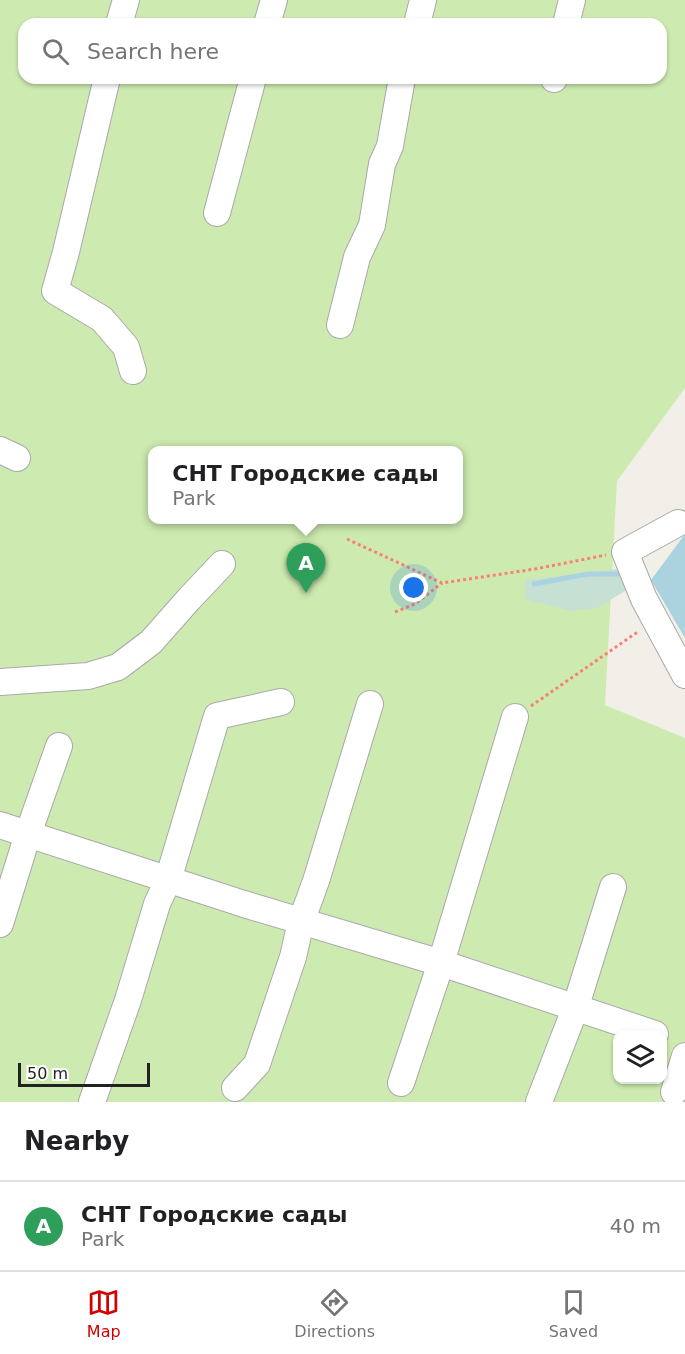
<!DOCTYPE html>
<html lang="en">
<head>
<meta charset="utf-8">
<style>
	body { margin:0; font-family:"DejaVu Sans",sans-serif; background:#f6f6f6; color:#202124 }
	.controls { position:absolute; right:18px; bottom:18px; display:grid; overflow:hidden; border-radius:12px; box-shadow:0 2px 4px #0004 }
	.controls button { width:54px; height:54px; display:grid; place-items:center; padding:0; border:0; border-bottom:2px solid #e0e0e0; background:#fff; color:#202124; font:30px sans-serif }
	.scale { position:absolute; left:18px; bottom:15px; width:132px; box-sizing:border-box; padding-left:6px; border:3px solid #222; border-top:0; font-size:16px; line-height:21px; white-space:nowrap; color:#222; -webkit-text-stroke:4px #fff; paint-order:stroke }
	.you { position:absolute; left:414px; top:588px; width:21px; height:21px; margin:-15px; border:4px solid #fff; border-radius:50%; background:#1a73e8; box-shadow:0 0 0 9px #1a73e833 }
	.badge { display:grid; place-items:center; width:39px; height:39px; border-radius:50%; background:#d40000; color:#fff; font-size:20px; font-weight:700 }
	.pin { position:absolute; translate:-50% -50px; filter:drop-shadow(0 2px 3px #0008) }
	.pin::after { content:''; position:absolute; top:32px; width:21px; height:18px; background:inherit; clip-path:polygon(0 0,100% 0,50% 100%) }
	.popup { position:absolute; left:148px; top:446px; width:315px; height:78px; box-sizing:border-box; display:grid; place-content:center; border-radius:12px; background:#fff; filter:drop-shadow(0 2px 4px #0005); font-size:20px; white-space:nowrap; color:#757577 }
	.popup b { font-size:22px; color:#202124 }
	.popup::after { content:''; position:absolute; left:50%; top:100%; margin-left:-12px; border:12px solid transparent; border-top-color:#fff }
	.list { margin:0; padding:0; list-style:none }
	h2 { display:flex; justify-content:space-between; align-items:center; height:78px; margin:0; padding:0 24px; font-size:26px }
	h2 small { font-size:20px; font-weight:400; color:#757577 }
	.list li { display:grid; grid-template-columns:39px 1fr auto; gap:18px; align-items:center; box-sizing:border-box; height:90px; padding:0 24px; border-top:2px solid #e0e0e0 }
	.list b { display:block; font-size:22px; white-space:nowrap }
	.list p { margin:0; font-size:20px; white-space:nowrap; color:#757577 }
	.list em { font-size:20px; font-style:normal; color:#757577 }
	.icon { flex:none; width:33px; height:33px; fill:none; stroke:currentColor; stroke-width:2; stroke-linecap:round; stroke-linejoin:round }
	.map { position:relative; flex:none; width:685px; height:1102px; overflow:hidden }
	.search { position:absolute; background:#fff; box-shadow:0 2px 4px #0004; left:18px; right:18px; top:18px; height:66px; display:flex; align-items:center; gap:15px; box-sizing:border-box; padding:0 21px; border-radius:18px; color:#757577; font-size:22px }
	.sheet { height:168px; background:#fff }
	nav { display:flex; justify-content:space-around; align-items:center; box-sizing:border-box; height:84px; border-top:2px solid #e0e0e0; background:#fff; font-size:16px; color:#757577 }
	nav a { display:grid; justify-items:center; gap:3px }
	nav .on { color:#d40000 }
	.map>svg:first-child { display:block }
	.grass { fill:#cdebb0; fill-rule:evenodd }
	.wetland { fill:#c6e0d4 }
	.water { fill:#aad3df }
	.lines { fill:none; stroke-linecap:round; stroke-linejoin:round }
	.stream { stroke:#aad3df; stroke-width:5 }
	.minor-casing { stroke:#a9a9a9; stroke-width:28 }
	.path { stroke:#fa8072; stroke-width:3; stroke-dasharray:3 3; stroke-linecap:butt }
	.minor { stroke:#fff; stroke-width:26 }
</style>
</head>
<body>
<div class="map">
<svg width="685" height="1102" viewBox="0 0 685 1102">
	<rect width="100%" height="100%" fill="#f2efe9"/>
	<path class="grass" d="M 0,0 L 685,0 L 685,388 L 617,481 L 605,705 L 685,738 L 685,1102 L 0,1102 ZM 24,24 L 661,24 L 661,78 L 24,78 ZM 153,450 L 459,450 L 459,520 L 153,520 ZM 618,1034 L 662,1034 L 662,1080 L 618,1080 Z"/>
	<polygon class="wetland" points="626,568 630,588 597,608 570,611 525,599 525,580"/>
	<polygon class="water" points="685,534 685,638 651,580"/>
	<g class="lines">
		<polyline class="stream" points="534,584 588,574 624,574"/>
		<g class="minor-casing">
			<g id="minor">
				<polyline points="119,24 126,0"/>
				<polyline points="267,24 274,0"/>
				<polyline points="417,24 423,0"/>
				<polyline points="566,24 572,0"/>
				<polyline points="107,78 66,252 55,291 102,319 126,347 133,371"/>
				<polyline points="554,79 554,78"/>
				<polyline points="217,213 253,78"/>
				<polyline points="340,325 357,257 372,225 382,164 390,146 402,78"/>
				<polyline points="0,450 17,458"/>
				<polyline points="678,523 625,552 644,599 685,675"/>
				<polyline points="0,682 88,676 118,667 151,642 189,599 222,564"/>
				<polyline points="0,825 244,904 441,963 655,1034"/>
				<polyline points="0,924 28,834 59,746"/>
				<polyline points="401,1083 441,963 515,717"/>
				<polyline points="235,1088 257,1064 293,957 301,922 316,881 370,704"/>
				<polyline points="674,1092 685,1056"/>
				<polyline points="92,1102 128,1000 157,904 168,880 217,716 281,702"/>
				<polyline points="539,1102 575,1009 613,887"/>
			</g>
		</g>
		<g class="path">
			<polyline points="347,539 442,583 535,569 606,555"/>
			<polyline points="395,612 415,604 442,583"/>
			<polyline points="531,706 639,631"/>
		</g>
		<use href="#minor" class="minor"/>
	</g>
</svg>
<div class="controls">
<button><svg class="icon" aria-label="layers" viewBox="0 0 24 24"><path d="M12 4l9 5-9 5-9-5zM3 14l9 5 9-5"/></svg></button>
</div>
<div class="scale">50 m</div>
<div class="you"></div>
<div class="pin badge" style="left:306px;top:593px;background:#2e9e5b">A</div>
<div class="popup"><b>СНТ Городские сады</b>Park</div>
<div class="search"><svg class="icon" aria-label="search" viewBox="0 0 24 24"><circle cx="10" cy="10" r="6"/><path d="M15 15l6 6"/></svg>Search here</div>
</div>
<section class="sheet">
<h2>Nearby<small></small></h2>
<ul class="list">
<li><span class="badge" style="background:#2e9e5b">A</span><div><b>СНТ Городские сады</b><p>Park</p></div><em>40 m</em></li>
</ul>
</section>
<nav>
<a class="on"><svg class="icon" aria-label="map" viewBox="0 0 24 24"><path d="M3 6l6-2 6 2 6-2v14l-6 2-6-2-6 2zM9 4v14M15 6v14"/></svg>Map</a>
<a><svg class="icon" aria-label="directions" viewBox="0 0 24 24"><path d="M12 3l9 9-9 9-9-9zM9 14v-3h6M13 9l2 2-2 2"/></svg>Directions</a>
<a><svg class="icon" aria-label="saved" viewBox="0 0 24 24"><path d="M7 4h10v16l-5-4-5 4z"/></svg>Saved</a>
</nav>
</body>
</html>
